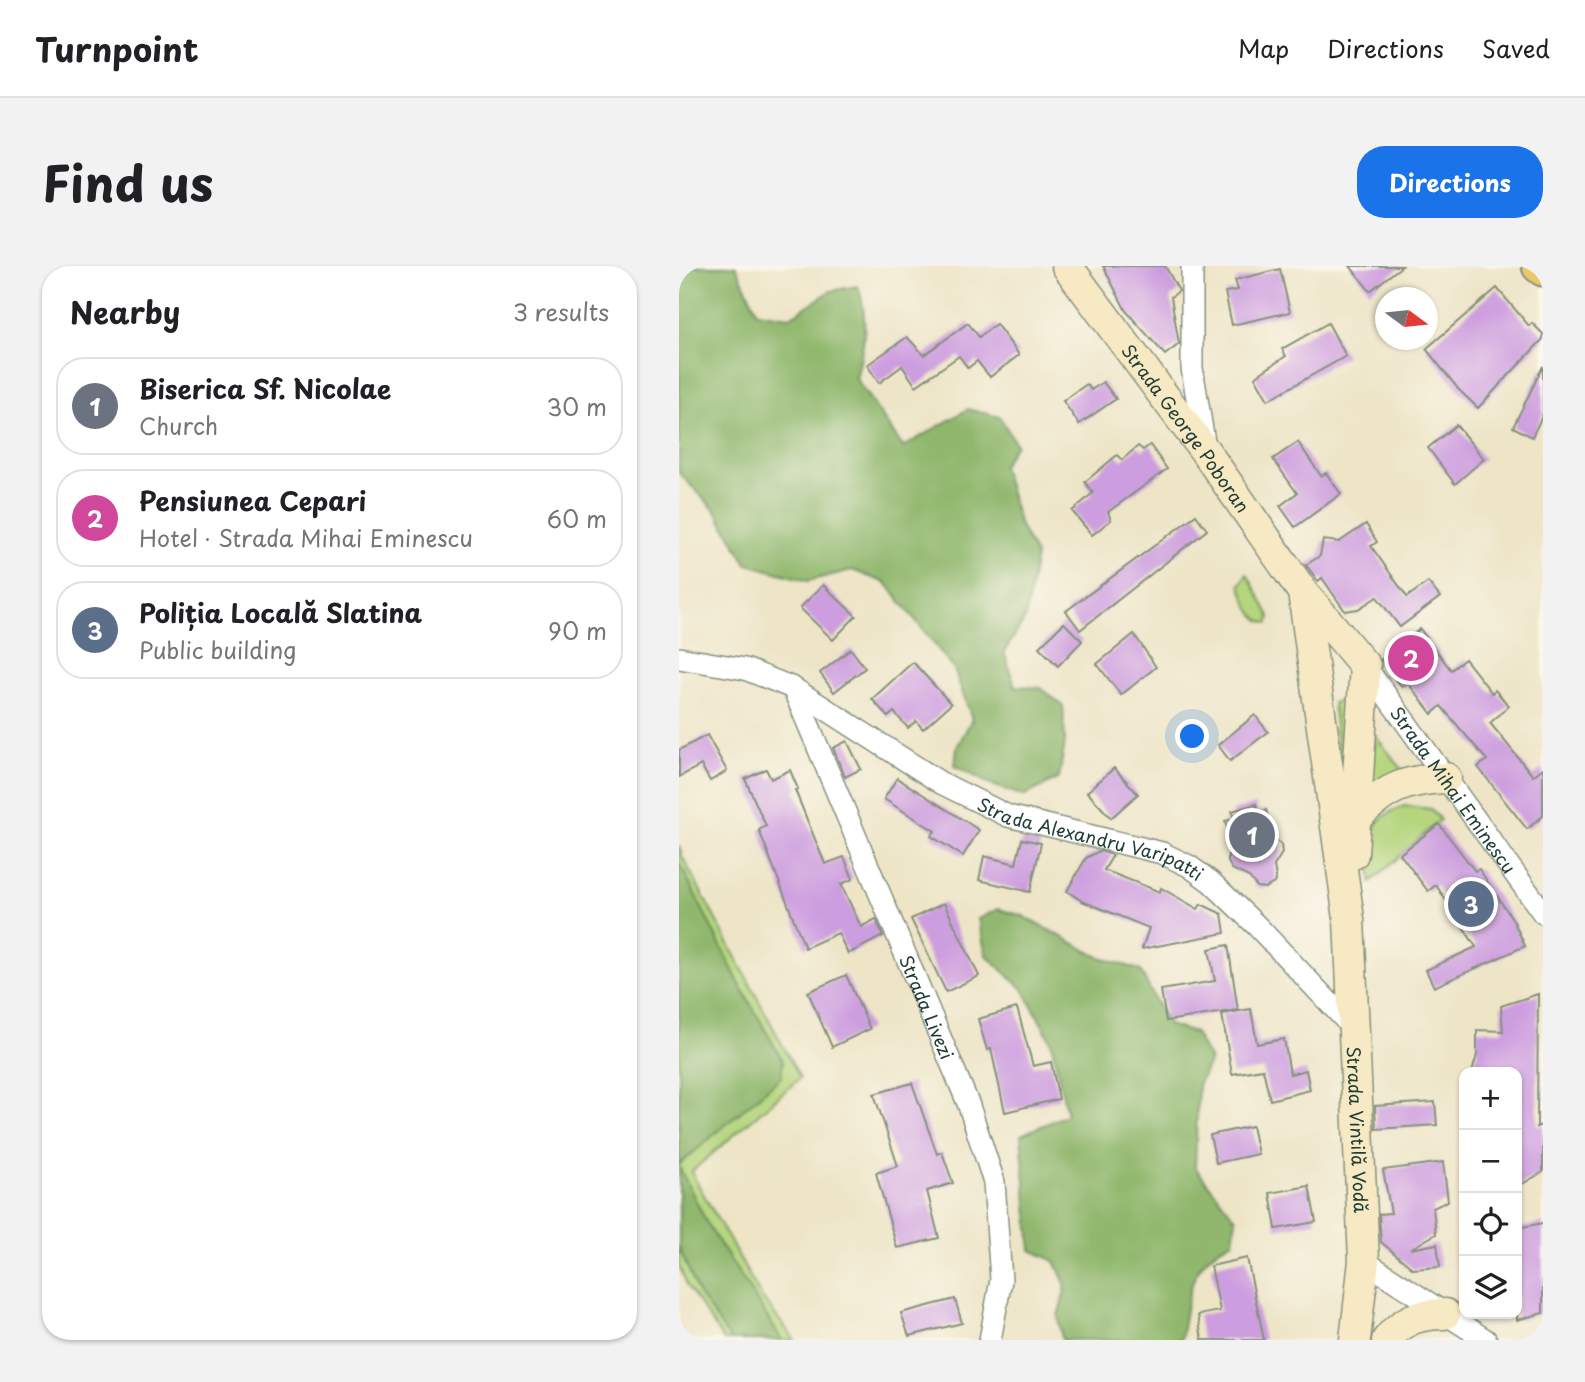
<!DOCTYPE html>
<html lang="en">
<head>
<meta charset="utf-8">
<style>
	body { margin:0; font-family:"Playpen Sans",sans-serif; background:#f2f2f2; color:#202124 }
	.controls { position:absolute; right:21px; bottom:21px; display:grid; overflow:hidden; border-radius:14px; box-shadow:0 2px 5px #0004 }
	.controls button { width:63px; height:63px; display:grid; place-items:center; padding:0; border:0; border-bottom:2px solid #e0e0e0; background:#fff; color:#202124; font:35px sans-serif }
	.compass { position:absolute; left:696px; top:21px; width:63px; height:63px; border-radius:50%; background:#fff; box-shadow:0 2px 5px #0004; rotate:105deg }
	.you { position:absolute; left:514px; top:471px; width:24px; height:24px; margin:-18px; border:5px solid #fff; border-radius:50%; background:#1a73e8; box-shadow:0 0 0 10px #1a73e833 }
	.badge { display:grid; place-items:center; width:46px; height:46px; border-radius:50%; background:#1a73e8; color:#fff; font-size:23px; font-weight:700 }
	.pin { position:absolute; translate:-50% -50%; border:4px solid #fff; box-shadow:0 2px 7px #0006 }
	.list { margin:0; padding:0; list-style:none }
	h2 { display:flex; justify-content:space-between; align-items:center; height:91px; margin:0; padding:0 28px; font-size:30px }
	h2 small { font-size:23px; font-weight:400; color:#757577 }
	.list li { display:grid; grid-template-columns:46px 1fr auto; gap:21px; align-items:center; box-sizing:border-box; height:98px; margin:0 14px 14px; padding:0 14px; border:2px solid #e0e0e0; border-radius:28px }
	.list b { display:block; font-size:26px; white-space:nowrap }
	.list p { margin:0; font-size:23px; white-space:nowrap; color:#757577 }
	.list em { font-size:23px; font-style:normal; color:#757577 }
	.icon { flex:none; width:38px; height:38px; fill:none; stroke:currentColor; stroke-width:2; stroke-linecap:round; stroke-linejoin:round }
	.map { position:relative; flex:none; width:864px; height:1074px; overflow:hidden; border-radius:28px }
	header { display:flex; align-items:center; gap:42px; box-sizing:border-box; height:98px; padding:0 35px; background:#fff; border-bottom:2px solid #e0e0e0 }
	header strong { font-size:33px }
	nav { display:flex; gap:38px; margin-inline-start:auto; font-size:24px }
	.intro { display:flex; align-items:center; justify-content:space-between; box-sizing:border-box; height:168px; padding:0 42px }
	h1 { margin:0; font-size:49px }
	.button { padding:18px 32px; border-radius:28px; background:#1a73e8; color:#fff; font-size:24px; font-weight:700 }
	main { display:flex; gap:42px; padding:0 42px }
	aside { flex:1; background:#fff; border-radius:28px; box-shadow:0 2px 5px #0004 }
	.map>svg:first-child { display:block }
	.green { fill:#b5d67e; stroke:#6a8a59; stroke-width:2 }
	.forest { fill:#90b76d; stroke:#587a50; stroke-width:2 }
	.building { fill:#cd9edf }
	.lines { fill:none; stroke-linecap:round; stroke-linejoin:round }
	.street-casing { stroke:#86917e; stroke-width:24 }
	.secondary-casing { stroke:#86917e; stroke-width:33 }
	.primary-casing { stroke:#86917e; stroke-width:37 }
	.street { stroke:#fff; stroke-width:21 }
	.secondary { stroke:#f7e9c3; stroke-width:30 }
	.primary { stroke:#eac769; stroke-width:33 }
	.labels { text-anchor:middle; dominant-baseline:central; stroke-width:5; stroke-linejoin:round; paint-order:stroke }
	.street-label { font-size:18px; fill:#1f3d34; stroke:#fbf7ec }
</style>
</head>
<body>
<header>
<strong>Turnpoint</strong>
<nav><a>Map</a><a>Directions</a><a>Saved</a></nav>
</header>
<div class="intro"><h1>Find us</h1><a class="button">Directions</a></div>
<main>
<aside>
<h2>Nearby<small>3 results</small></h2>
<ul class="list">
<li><span class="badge" style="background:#6b7280">1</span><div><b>Biserica Sf. Nicolae</b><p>Church</p></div><em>30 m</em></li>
<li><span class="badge" style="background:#d1479c">2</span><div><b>Pensiunea Cepari</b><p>Hotel · Strada Mihai Eminescu</p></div><em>60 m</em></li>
<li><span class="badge" style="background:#5c6f8a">3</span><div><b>Poliția Locală Slatina</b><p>Public building</p></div><em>90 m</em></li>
</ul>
</aside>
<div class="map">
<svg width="864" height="1074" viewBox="0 0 864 1074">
	<rect width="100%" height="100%" fill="#fbf7ec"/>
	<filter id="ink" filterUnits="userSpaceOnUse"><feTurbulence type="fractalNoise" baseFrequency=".0143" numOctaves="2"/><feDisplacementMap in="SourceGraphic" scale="14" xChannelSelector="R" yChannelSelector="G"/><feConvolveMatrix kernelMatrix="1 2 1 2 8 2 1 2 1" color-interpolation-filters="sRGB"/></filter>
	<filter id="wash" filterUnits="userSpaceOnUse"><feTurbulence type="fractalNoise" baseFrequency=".00686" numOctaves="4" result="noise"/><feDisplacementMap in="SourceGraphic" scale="28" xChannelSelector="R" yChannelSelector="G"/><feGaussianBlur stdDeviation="1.57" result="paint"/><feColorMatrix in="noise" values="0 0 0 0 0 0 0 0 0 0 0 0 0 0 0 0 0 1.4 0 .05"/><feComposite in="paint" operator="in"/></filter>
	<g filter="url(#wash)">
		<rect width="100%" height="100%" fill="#eee5c7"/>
		<g class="green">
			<path d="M 568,308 L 591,350 L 590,357 C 572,355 567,334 561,319 Z"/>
			<polygon points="663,434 664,436 662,525 654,437"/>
			<polygon points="694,467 730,512 693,527"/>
			<path d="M 726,540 L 752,543 L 761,554 L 692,616 C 691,578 683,554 726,540 Z"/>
			<polygon points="0,579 4,592 121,812 12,906 83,1032 116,1074 45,1074 9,1021 0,1000"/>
		</g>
		<g class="forest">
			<path d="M 0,0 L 57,0 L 78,46 L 111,51 L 152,25 L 179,20 C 190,53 185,80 177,113 L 224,181 L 289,143 L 321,151 L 337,178 L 323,200 L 341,260 L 357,290 L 346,353 L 325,386 L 336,420 L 362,422 L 384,440 L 386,476 L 380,512 L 345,530 L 313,519 L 276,500 L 278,481 L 293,453 L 275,403 L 207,317 L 173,304 L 129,315 L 68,298 L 36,244 L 0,207 Z"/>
			<polygon points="0,596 63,723 104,795 102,811 0,899"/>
			<path d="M 319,643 L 344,650 L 420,691 L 461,704 L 489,759 L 516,767 L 531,794 L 519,819 L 516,901 L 557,953 L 554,975 C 508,996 510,1030 502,1074 L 383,1074 L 379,1050 L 387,1020 L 376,995 L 352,984 L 342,869 L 388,849 L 372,775 L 344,723 L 307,689 L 299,653 Z"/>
			<polygon points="0,901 30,961 103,1074 52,1074 19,1027 0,981"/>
		</g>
		<g id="blocks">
			<g class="building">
				<polygon points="424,0 486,0 500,25 492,31 500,78 486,89 447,45"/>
				<polygon points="671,0 723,0 691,25"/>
				<polygon points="601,3 611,46 553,59 546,26 559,24 556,14"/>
				<polygon points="818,22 850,60 853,57 864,68 864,73 799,142 780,124 747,83"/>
				<polygon points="289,57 300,71 317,58 340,89 311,111 298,95 289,102 280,90 237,120 223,100 200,117 188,99 228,71 245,89"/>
				<polygon points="649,57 667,90 589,134 576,111 607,90 603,83"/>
				<polygon points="864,100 864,148 853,171 834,161"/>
				<polygon points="424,116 437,133 400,158 384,135 408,118 412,124"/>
				<polygon points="777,159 805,193 776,218 749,182"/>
				<polygon points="619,176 642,210 647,207 662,228 616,261 601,240 618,227 594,193"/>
				<polygon points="471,179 488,203 429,246 432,254 413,269 393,245 414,227 406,216 438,189 443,194 459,180 464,184"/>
				<polygon points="517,249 528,264 401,364 387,345"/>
				<polygon points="687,258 698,276 692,280 728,331 749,316 761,331 721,361 698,331 679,343 666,345 643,312 639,315 627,299 641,290 644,274 660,276"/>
				<polygon points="144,319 177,350 154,374 121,342"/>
				<polygon points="385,357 403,375 379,400 360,381"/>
				<polygon points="741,363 772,404 786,393 813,427 816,424 830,440 811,457 854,510 864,502 864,550 848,563 799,501 808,494 762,440 753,448 729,417 723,421 702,394"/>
				<polygon points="455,368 477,401 442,429 418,398"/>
				<polygon points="172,383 186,402 155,426 141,407"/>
				<polygon points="234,396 272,438 244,463 237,455 229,462 215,446 209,451 193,433"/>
				<polygon points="576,449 589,466 551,495 539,479"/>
				<polygon points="28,469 48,505 31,515 22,499 0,511 0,484"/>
				<polygon points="168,475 182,503 166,511 154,482"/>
				<polygon points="435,502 459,528 432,552 408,526"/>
				<polygon points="87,503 92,513 111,504 119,523 116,524 146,598 165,591 174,613 162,618 182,661 197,653 204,670 169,688 159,667 126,682 80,564 87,560 66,513"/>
				<polygon points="218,512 300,564 284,590 252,570 256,565 205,533"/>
				<polygon points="577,538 579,546 587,544 595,571 602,579 603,587 595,600 597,611 595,617 586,622 578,621 570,611 553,603 549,596 549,589 554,582 546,555 555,553 553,545"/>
				<polygon points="760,558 796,605 800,603 834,654 846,680 755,721 747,704 797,681 757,619 749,625 721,588"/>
				<polygon points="343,573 362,577 351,626 300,614 305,590 337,598"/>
				<polygon points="420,585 434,589 425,604 481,626 482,622 519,643 522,638 543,648 546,667 463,683 470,662 403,635 388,625 407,592"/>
				<polygon points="265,637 300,710 267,726 232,653"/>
				<polygon points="549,679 559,744 487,755 482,724 536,715 530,683"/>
				<polygon points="167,709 191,763 153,781 129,726"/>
				<polygon points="859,728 858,861 864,858 864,906 838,921 838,806 793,806 798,789 798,764 824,765 822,740"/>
				<polygon points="338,742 354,800 372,796 380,833 326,846 312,783 308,784 299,753"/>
				<polygon points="572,743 578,778 605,773 611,808 627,804 631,824 591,834 584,803 553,808 543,748"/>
				<polygon points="233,817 258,888 263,886 274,917 248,925 260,972 218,982 197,907 219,900 195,828"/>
				<polygon points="756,836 758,859 697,863 696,840"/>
				<polygon points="573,860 579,888 537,897 531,869"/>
				<polygon points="764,896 769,935 754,942 757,968 731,983 758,978 761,1001 734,1003 702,976 700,948 712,947 704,904"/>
				<polygon points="630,920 637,956 597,963 591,927"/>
				<polygon points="864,957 864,1047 838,1054 838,962"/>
				<polygon points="568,992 585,1074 523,1074 519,1049 541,1045 532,1000"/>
				<polygon points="276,1033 283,1057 230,1070 222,1047"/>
			</g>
		</g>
	</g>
	<g filter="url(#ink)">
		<use href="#blocks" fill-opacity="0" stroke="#86917e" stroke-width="2"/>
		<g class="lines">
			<g class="street-casing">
				<g id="street">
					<polyline points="513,0 513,102 526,182"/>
					<path id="s1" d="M 0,392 L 66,403 L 114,422 L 262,517 L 329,550 L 483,587 L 510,600 L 532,616 L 578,660 L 676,764"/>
					<path id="s2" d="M 686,400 L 864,647"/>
					<path id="s3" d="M 114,422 L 289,837 L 315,916 L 322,1014 L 311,1074"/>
					<polyline points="685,995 807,1074"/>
				</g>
			</g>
			<g class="secondary-casing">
				<g id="secondary">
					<path id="s4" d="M 388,0 L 526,185 L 624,326 L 686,400"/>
					<path id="s5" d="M 624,326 L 670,653 L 685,995 L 676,1074"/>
					<path d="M 676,553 C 706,523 724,514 767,512"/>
					<polyline points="674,588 686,400"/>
					<path d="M 708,1074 C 724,1053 740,1048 766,1048"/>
				</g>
			</g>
			<g class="primary-casing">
				<polyline id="primary" points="860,0 864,3"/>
			</g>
			<use href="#street" class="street"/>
			<use href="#secondary" class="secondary"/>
			<use href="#primary" class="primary"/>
		</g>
	</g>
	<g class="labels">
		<g class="street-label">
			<text stroke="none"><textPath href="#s4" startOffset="201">Strada George Poboran</textPath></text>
			<text stroke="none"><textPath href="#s2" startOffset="152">Strada Mihai Eminescu</textPath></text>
			<text stroke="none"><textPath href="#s1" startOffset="455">Strada Alexandru Varipatti</textPath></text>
			<text stroke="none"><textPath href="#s3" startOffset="346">Strada Livezi</textPath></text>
			<text stroke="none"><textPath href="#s5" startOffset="541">Strada Vintilă Vodă</textPath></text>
		</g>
	</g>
</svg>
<div class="controls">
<button>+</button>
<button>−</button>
<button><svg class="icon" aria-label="locate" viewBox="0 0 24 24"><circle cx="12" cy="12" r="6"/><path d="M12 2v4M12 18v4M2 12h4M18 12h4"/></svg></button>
<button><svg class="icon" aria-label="layers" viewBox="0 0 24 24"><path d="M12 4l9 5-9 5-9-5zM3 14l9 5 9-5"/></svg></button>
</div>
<svg class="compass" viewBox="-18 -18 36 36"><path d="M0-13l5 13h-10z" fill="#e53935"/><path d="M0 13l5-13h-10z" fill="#757577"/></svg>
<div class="you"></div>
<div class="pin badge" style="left:573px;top:569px;background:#6b7280">1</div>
<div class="pin badge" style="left:732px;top:392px;background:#d1479c">2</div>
<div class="pin badge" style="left:792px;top:638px;background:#5c6f8a">3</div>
</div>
</main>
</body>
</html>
